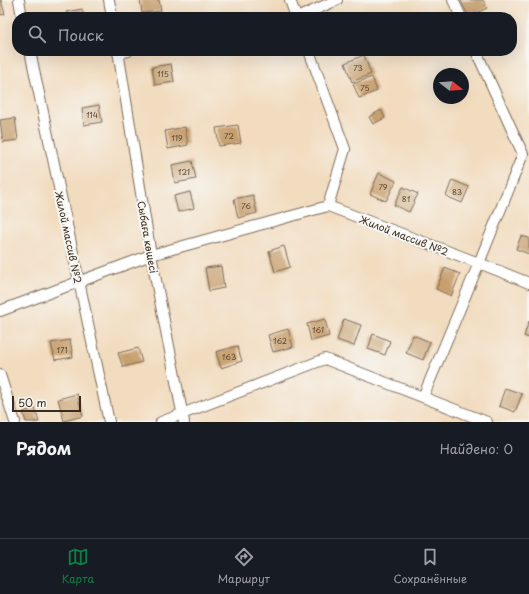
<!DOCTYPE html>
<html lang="ru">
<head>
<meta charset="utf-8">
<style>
	body { margin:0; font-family:"Playpen Sans",sans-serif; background:#242831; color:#f1f3f6 }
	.compass { position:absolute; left:433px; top:68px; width:36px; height:36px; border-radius:50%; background:#171b24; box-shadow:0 4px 16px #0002; rotate:107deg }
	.scale { position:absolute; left:12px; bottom:10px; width:69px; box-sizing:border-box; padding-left:4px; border:2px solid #3b2a1e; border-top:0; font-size:11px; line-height:14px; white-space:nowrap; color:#3b2a1e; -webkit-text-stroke:3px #f6f6f2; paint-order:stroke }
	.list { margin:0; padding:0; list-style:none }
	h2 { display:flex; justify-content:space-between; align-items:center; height:52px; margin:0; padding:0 16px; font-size:17px }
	h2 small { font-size:13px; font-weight:400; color:#9ea1a6 }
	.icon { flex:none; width:22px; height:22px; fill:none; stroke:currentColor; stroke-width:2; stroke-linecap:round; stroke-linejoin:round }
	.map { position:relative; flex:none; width:529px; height:422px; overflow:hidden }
	.search { position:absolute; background:#171b24; box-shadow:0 4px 16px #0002; left:12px; right:12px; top:12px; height:44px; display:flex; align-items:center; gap:10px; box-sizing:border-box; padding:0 14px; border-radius:16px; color:#9ea1a6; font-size:15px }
	.sheet { height:116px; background:#171b24 }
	nav { display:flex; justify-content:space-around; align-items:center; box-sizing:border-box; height:56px; border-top:1px solid #363941; background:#171b24; font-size:11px; color:#9ea1a6 }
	nav a { display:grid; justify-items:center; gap:2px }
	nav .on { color:#0b8043 }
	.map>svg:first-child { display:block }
	.building { fill:#c69f6d }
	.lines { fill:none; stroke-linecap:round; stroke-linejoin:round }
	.minor-casing { stroke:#7b6856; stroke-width:12 }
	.minor { stroke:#fff; stroke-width:10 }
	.labels { text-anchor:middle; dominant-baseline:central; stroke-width:4; stroke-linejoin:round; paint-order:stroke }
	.number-label { font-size:8px; fill:#5e4732 }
	.street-label { font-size:10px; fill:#3b2a1e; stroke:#f6f6f2 }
</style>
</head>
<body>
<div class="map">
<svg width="529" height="422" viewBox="0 0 529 422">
	<rect width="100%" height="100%" fill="#f6f6f2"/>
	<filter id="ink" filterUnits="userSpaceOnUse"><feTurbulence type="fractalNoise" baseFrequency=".025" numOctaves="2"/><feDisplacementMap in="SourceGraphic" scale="8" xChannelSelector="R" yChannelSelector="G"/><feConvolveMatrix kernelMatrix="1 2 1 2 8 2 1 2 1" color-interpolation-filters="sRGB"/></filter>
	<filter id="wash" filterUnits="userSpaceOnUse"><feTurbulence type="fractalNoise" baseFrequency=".012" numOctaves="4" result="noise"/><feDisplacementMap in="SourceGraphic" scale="16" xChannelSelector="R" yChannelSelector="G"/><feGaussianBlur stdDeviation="0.9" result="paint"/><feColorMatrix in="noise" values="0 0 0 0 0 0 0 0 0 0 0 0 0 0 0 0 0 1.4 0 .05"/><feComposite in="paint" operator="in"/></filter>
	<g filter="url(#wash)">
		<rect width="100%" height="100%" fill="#f2dcbf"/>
		<g id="blocks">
			<g class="building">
				<polygon points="0,0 1,0 5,14 0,15"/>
				<polygon points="140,0 159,0 161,11 142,13"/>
				<polygon points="463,0 483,0 487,8 469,17 461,1"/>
				<polygon points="82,9 84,17 67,17 66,12"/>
				<polygon points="364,55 371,74 352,82 345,63"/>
				<polygon points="171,64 174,82 155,85 152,67"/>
				<polygon points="372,77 377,91 359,98 353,84"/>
				<polygon points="99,105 102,122 84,125 82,108"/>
				<polygon points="381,110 385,118 373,124 369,117"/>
				<polygon points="15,118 18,140 3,142 0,120"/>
				<polygon points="238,125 241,143 219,146 216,128"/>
				<polygon points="185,127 188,145 168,149 165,131"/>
				<polygon points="192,161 196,179 175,183 172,165"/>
				<polygon points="379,173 396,181 386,201 370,194"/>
				<polygon points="452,180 469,187 462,203 446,196"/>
				<polygon points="403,187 418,194 409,212 394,205"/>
				<polygon points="190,192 194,208 178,212 174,196"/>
				<polygon points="253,195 257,213 238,218 234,199"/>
				<polygon points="521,236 529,238 529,254 516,249"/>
				<polygon points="284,246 290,267 275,272 269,251"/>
				<polygon points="221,266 224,288 209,291 205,268"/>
				<polygon points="445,268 460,274 451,296 436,289"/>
				<polygon points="325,319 329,336 311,341 307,324"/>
				<polygon points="344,319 361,325 354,346 337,340"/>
				<polygon points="529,321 529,338 524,336"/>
				<polygon points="288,329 293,347 273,352 268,335"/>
				<polygon points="373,334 390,341 385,355 368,349"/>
				<polygon points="413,335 430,342 423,360 406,353"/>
				<polygon points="70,340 73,357 55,360 51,343"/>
				<polygon points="237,346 242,361 221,368 216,352"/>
				<polygon points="138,348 142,362 123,367 118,353"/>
				<polygon points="505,388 522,394 515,412 499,406"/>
				<polygon points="77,394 83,416 64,421 58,399"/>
				<polygon points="35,408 39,422 26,422 23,412"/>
			</g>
		</g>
	</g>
	<g filter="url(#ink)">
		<use href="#blocks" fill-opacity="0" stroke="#7b6856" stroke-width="1"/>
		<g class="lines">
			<g class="minor-casing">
				<g id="minor">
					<polyline points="19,0 22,17"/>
					<polyline points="109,0 112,17"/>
					<polyline points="290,0 296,17"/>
					<polyline points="453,0 461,17"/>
					<polyline points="299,17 337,0"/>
					<polyline points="30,51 109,422"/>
					<polyline points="118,51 151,255 184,422"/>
					<polyline points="309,51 345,149 328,206 479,263 423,397"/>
					<polyline points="476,51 523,154 479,263 529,283"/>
					<polyline points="118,53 128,51"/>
					<polyline points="0,311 151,255 328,206"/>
					<polyline points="0,375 15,422"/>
					<polyline points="161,422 325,359 487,422"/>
				</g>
			</g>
			<use href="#minor" class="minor"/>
		</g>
	</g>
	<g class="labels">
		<g class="number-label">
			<text x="358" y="68">73</text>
			<text x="163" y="74">115</text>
			<text x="365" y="88">75</text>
			<text x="92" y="115">114</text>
			<text x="229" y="136">72</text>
			<text x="177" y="138">119</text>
			<text x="184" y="172">121</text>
			<text x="383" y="187">79</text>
			<text x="457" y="192">83</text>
			<text x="406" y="199">81</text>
			<text x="246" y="206">76</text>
			<text x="318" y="330">161</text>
			<text x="280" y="341">162</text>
			<text x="62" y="350">171</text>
			<text x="229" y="357">163</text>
		</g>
		<g class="street-label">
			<text transform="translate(404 235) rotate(21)">Жилой массив №2</text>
			<text transform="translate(69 237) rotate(78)">Жилой массив №2</text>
			<text transform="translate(148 237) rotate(80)">Сыбаға көшесі</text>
		</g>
	</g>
</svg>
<svg class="compass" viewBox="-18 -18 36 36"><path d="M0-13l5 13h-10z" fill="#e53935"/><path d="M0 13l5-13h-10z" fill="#9ea1a6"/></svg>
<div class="scale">50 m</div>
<div class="search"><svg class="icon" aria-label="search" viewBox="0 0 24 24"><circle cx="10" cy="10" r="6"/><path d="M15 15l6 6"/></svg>Поиск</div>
</div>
<section class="sheet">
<h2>Рядом<small>Найдено: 0</small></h2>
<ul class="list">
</ul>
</section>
<nav>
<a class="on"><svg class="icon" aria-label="map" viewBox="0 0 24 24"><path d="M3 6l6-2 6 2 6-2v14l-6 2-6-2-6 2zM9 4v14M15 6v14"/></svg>Карта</a>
<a><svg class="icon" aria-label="directions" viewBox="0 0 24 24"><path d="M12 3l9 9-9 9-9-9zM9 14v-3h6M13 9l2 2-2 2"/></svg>Маршрут</a>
<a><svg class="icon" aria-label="saved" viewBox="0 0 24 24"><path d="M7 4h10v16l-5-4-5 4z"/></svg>Сохранённые</a>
</nav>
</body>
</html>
